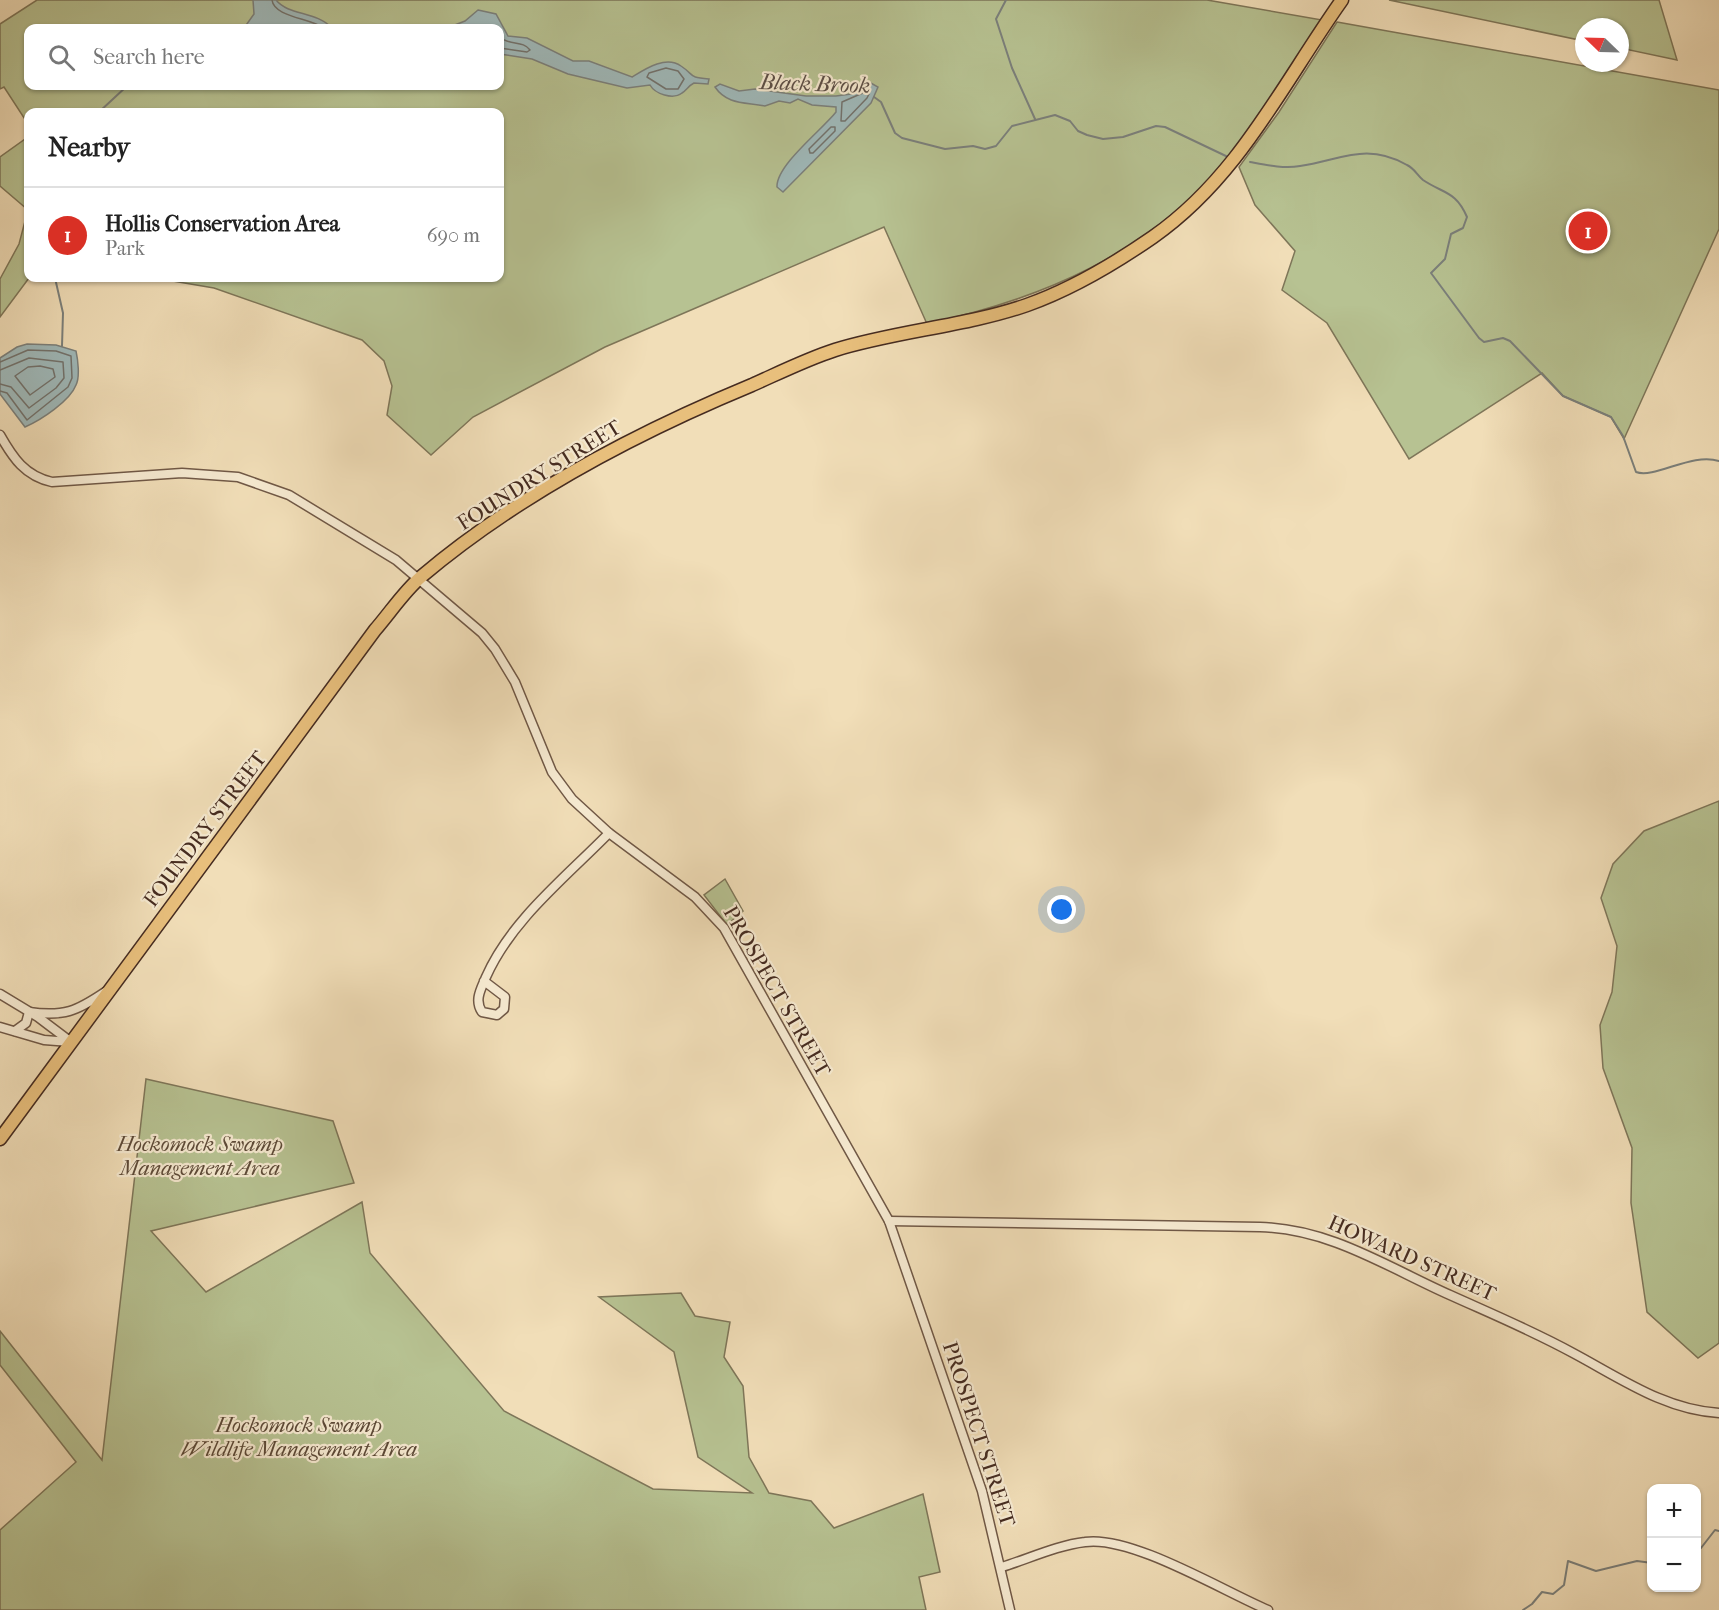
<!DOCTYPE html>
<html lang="en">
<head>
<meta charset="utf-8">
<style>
	body { margin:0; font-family:"IM FELL French Canon",serif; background:#f2f2f2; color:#222 }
	.controls { position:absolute; right:18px; bottom:18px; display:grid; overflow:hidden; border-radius:12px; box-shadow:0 2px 4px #0004 }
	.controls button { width:54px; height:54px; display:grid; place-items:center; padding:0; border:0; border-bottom:2px solid #e0e0e0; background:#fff; color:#222; font:30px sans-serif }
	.compass { position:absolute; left:1575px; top:18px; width:54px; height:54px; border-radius:50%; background:#fff; box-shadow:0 2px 4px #0004; rotate:293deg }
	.you { position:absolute; left:1062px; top:910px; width:21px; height:21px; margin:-15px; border:4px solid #fff; border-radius:50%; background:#1a73e8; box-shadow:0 0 0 9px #1a73e833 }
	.badge { display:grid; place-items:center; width:39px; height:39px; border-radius:50%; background:#d93025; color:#fff; font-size:20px; font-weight:700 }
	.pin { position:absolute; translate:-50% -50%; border:3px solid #fff; box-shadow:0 2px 6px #0006 }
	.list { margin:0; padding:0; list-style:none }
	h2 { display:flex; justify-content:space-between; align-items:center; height:78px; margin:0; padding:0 24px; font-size:26px }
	h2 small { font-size:20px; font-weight:400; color:#767676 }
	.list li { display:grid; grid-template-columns:39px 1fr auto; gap:18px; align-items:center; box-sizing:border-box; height:96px; padding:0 24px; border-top:2px solid #e0e0e0 }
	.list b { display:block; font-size:22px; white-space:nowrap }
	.list p { margin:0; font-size:20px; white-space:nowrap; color:#767676 }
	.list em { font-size:20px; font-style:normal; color:#767676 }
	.icon { flex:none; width:33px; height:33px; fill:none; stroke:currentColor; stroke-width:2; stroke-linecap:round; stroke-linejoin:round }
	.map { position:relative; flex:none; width:1719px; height:1610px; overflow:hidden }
	.search { position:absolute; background:#fff; box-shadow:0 2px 4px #0004; left:24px; top:24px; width:480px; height:66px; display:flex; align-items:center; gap:15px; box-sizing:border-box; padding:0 21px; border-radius:12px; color:#767676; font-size:22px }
	.panel { position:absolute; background:#fff; box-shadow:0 2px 4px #0004; left:24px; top:108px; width:480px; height:174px; border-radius:12px }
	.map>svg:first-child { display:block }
	.green { fill:#b7c292; stroke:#7e7659; stroke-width:1.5; fill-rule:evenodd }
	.water { fill:#9fb9ba; stroke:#7b807c; stroke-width:1.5 }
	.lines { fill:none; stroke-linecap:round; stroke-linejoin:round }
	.shore { stroke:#72726d; stroke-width:1.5 }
	.stream { stroke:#7b807c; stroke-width:2 }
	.street-casing { stroke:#705846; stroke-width:11 }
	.primary-casing { stroke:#452b20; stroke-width:15 }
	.street { stroke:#f6ead1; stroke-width:8 }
	.primary { stroke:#e8bf7c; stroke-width:12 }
	.labels { text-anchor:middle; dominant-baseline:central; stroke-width:4.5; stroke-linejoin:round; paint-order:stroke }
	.street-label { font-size:21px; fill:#452b20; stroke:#f6ead1 }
	.park-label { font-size:21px; font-style:italic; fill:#5c4937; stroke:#f6ead1 }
	.water-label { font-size:22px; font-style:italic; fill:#5c4e46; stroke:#f6ead1 }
</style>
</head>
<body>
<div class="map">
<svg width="1719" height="1610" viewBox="0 0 1719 1610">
	<rect width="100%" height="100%" fill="#f1deb8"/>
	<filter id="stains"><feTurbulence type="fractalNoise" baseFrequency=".00333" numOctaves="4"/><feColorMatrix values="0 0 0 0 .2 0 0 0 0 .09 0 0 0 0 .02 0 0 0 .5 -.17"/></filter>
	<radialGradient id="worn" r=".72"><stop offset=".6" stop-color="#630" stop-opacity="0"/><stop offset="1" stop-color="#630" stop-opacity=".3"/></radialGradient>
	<g class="green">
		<path d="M 37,0 L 1207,0 L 1322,20 C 1291,68 1263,120 1225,163 C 1144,255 1045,298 927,324 L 884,227 L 605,347 L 473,417 L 431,455 L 387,415 L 392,386 L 384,361 L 362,340 L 214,288 L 155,278 L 500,278 L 500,112 L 28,112 L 28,124 L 4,87 L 0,89 L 0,24 ZM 28,28 L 500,28 L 500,86 L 28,86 Z"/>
		<polygon points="1389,0 1659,0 1677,60 1620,48 1620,27 1584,27 1584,41"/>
		<polygon points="1337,22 1719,90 1719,229 1624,439 1611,417 1563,396 1542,373 1409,459 1327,323 1282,290 1295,251 1255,205 1239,167 1279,112"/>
		<polygon points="28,137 29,278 0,317 0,279 19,244 28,210 0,186 0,157"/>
		<polygon points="1719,801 1719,1343 1698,1358 1647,1312 1631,1203 1632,1148 1603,1068 1600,1025 1612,992 1617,946 1601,898 1613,864 1644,831"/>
		<polygon points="725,879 743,911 727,925 704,895"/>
		<polygon points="146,1079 333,1121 354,1183 151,1231 206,1292 362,1202 370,1253 504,1411 653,1489 752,1493 698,1457 674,1352 599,1297 681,1293 695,1316 730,1322 724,1357 743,1386 749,1457 769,1493 811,1501 834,1528 923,1494 940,1572 919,1577 926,1610 0,1610 0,1530 76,1462 0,1365 0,1331 102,1460"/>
	</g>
	<g class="water">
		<path d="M 253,0 L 276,0 C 289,16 316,11 332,28 L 244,28 L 254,14 Z"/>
		<path d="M 478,10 L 496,14 L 508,36 L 527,38 L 573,61 L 589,61 L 632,77 C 645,69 666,55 681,66 C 696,76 687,77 709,79 L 708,84 L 694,83 C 688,86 687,90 682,93 C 673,100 655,94 650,85 L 627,88 L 568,74 L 532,59 L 500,54 L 500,28 L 447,28 L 465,21 Z"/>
		<path d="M 869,82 L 878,87 L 871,103 L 783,192 L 777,187 C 776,165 823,129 836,112 L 836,107 L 812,105 L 798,99 L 790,103 L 779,101 L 765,106 C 746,102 727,105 715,87 L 720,84 L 739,91 L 755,89 L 806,96 L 836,96 L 851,94 Z"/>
		<path d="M 27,344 L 56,345 L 76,351 C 78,360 80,377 76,385 C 70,401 41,420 25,427 L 0,394 L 0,358 L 17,347 Z"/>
	</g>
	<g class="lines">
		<g class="shore">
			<path d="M 272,0 C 274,17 310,18 324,28"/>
			<path d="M 500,37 C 509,46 523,40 530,50 L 527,52 L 500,48"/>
			<polygon points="666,68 678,71 684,79 678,89 666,89 647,77 649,73"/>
			<polygon points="865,92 869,94 867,98 845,121 841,121 842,102"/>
			<polygon points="831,127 835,127 835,131 813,153 810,153 809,149"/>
			<polyline points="0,362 28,350 56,351 71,356 72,378 68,387 27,420 7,393 0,391"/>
			<polygon points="40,366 53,369 55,377 30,395 15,376 28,367"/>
			<polyline points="0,370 29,358 63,362 64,378 56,388 29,408 11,387 0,384"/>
		</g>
		<g class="stream">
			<polyline points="1006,0 996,19 1012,68 1035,119"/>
			<polyline points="179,28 186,28"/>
			<polyline points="874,97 881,102 895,133 902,138 945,149 973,146 985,149 996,146 1012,126 1055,115 1070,121 1078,131 1087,135 1103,139 1123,137 1156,126 1165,127 1228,157"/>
			<polyline points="99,112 127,86"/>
			<path d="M 1250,162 C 1266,165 1284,169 1300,166 C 1341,160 1366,142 1407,165 C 1414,168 1417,175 1423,180 C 1444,194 1456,191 1467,217 L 1463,228 L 1451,234 L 1445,259 L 1431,273 L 1479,338 L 1484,342 L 1503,338 L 1510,341 L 1563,396 L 1611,417 L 1623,436 L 1636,472 C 1655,479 1692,452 1719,461"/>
			<polyline points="55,278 63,313 62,346"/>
			<polyline points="1696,1550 1701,1548 1715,1530 1719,1531"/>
			<polyline points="1523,1610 1532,1604 1542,1592 1553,1594 1564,1585 1568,1561 1596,1571 1637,1561 1652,1563"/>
		</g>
		<g class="street-casing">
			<g id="street">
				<path d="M 0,435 C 13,458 25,476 52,482 L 182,473 L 238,477 L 289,495 L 396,560 L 482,633 L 495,649 L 515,682 L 552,772 L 572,799 L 609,833 L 695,897 L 724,928 L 889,1221 L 982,1491 L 1010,1610"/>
				<path d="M 484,981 L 505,997 L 504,1009 L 497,1015 L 482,1012 C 474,1000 481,989 486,977 C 511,920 566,877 609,833"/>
				<polyline points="0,994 38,1017 71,1042"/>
				<polyline points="0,1027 44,1040 70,1042"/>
				<path d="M 15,1031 L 26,1023 L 29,1012 C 64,1017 77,1011 105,992"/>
				<path d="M 889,1221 L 1260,1227 C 1331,1229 1387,1267 1450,1295 C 1492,1314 1533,1331 1573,1353 C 1620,1378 1665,1410 1719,1413"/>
				<path d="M 1002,1567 C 1028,1559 1058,1545 1085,1542 C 1131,1535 1223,1591 1268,1610"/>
			</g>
		</g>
		<g class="primary-casing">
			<path id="primary" d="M 0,1139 L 375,630 C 390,613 404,591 422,576 C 518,495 636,433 752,385 C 779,373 807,359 835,350 C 896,331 967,326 1027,305 C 1072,289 1114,264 1153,237 C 1239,177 1283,83 1342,0"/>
		</g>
		<use href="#street" class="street"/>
		<use href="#primary" class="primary"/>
	</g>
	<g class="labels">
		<g class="street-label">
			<text transform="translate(539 475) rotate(-32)">FOUNDRY STREET</text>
			<text transform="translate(205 829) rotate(-53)">FOUNDRY STREET</text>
			<text transform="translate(777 991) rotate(60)">PROSPECT STREET</text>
			<text transform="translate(1412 1258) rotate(24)">HOWARD STREET</text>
			<text transform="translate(979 1434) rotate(72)">PROSPECT STREET</text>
		</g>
		<g class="park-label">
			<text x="200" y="1144">Hockomock Swamp<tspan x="200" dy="24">Management Area</tspan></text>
			<text x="299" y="1425">Hockomock Swamp<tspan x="299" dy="24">Wildlife Management Area</tspan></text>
		</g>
		<g class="water-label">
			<text transform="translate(815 84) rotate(2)">Black Brook</text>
		</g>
	</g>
	<rect width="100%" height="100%" filter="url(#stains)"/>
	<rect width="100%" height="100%" fill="url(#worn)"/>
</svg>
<div class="controls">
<button>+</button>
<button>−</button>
</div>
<svg class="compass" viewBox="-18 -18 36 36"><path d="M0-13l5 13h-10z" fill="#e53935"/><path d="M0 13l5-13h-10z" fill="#767676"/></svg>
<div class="you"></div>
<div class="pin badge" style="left:1588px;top:231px">1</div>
<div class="search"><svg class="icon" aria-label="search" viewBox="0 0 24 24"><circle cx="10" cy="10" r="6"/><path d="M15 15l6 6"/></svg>Search here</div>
<section class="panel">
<h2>Nearby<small></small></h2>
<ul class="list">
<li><span class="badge">1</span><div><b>Hollis Conservation Area</b><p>Park</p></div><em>690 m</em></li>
</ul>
</section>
</div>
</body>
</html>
